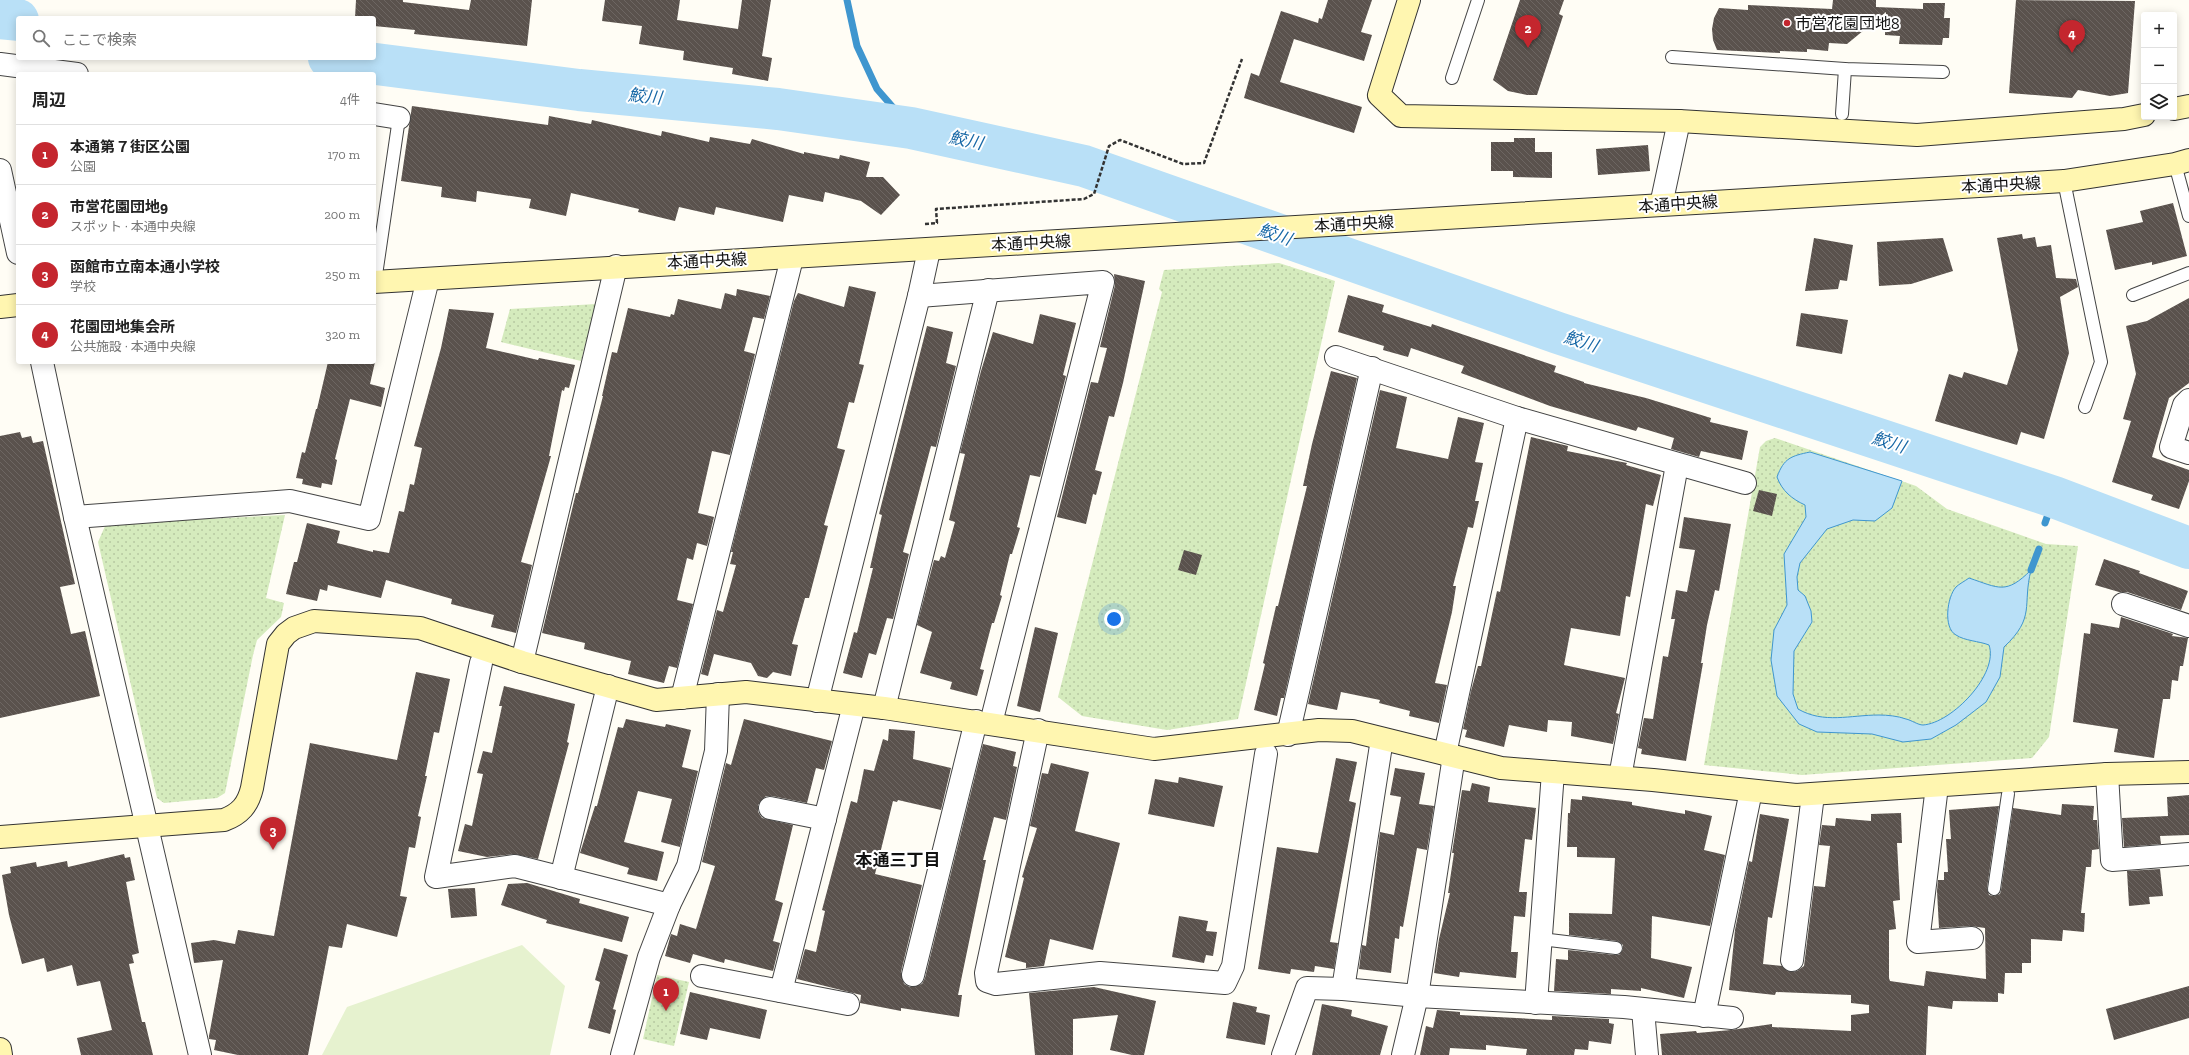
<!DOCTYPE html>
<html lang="ja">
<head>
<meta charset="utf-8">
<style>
	body { margin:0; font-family:"Zilla Slab","Noto Sans JP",serif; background:#f2f2f2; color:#222 }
	.controls { position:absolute; right:12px; top:12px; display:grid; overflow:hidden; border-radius:4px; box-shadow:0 2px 10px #0003 }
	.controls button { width:36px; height:36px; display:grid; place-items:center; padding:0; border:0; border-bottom:1px solid #e0e0e0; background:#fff; color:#222; font:20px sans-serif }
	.you { position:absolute; left:1114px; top:619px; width:14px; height:14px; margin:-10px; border:3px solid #fff; border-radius:50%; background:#1a73e8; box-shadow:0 0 0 6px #1a73e833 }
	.badge { display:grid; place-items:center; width:26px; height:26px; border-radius:50%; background:#c4262e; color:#fff; font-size:13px; font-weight:700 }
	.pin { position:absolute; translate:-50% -33px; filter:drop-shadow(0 1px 2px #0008) }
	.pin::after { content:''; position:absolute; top:21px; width:14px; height:12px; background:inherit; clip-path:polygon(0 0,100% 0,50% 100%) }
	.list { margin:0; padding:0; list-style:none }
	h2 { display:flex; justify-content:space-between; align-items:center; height:52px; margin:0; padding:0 16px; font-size:17px }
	h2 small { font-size:13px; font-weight:400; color:#767676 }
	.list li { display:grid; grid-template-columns:26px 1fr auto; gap:12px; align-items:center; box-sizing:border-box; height:60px; padding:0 16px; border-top:1px solid #e0e0e0 }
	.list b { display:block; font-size:15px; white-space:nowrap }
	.list p { margin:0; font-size:13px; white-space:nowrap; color:#767676 }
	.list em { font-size:13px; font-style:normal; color:#767676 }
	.icon { flex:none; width:22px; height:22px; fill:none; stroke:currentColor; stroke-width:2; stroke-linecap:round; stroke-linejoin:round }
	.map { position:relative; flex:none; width:2189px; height:1055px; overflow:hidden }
	.search { position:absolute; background:#fff; box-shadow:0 2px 10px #0003; left:16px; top:16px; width:360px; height:44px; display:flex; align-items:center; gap:10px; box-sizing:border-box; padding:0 14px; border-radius:4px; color:#767676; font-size:15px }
	.panel { position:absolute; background:#fff; box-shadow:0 2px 10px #0003; left:16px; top:72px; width:360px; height:292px; border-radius:4px }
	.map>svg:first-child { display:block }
	.grass { fill:url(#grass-dots) }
	.pitch { fill:#e6f2cf }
	.water { fill:#b9e0f7; stroke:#3f96cf }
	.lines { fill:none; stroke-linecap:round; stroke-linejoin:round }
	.stream { stroke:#3f96cf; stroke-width:7 }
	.river { stroke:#b9e0f7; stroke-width:42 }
	.building { fill:url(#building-back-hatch) }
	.lane-casing { stroke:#444; stroke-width:14 }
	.street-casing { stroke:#444; stroke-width:24 }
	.secondary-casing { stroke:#333; stroke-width:24 }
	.path { stroke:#333; stroke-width:2.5; stroke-dasharray:4 2; stroke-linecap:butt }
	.lane { stroke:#fff; stroke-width:12 }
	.street { stroke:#fff; stroke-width:22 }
	.secondary { stroke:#fff6b0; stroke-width:22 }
	.poi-dot { fill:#c4262e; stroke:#fff; stroke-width:1.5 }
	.labels { text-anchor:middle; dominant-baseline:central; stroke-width:4; stroke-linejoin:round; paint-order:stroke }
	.poi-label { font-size:16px; fill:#111; stroke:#fff; text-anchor:start }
	.street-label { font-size:16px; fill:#111; stroke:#fff }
	.water-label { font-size:17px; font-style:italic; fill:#1768a6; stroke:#fff }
	.neighbourhood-label { font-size:17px; font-weight:bold; fill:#111; stroke:#fff }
</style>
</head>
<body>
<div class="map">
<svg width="2189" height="1055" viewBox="0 0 2189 1055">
	<defs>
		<pattern id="grass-dots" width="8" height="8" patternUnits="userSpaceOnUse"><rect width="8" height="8" fill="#d5ebbd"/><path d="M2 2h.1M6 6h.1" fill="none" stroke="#b6c8a1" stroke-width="1.8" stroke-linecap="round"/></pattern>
		<pattern id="building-back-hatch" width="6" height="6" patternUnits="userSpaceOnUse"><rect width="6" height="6" fill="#5a524d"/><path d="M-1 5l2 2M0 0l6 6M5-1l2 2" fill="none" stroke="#6d6662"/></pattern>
	</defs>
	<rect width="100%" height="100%" fill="#fffdf5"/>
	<g class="grass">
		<polygon points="1279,263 1335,281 1238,719 1167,730 1082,716 1058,697 1162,292 1159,289 1164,270"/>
		<polygon points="596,304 581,361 501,342 510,309"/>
		<polygon points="1775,438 1916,486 1947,509 2046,544 2078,546 2049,737 2032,758 1802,775 1704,765 1760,447 1766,441"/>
		<polygon points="285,515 266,598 284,603 281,617 257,640 253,655 225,793 217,798 164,803 157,798 98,542 106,524"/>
		<polygon points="657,975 689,982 674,1046 643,1039"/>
	</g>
	<polygon class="pitch" points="522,945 565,986 550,1055 322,1055 347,1007"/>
	<path class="water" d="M 1810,452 L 1902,481 L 1892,508 L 1875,521 L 1853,520 L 1827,529 L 1800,563 L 1797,577 L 1798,590 L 1805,596 L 1811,611 L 1812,622 L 1794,651 L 1793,694 L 1798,709 C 1824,724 1850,715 1879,715 C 1887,715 1898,716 1906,719 C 1911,720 1918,725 1923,725 C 1952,723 1999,674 1989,645 C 1979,641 1965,641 1956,635 C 1943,628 1947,597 1956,587 C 1959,584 1965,581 1969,578 C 1999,588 2006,595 2031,570 C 2022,606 2036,617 2004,647 L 2000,677 L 1986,702 L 1956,725 L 1931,739 L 1903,742 L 1872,734 L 1817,732 L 1799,724 L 1777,696 L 1771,660 L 1774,630 L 1787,605 L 1784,554 L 1806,517 L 1805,505 C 1792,499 1782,491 1777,477 C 1784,458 1791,456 1810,452 Z"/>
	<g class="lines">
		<g class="stream">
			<polyline points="847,0 857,46 877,89 911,128"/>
			<polyline points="2045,523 2054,497"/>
			<polyline points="2031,570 2039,549"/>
		</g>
		<g class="river">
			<polyline points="0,18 18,20"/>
			<polyline points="329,58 579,90 778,109 911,128 1084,166 1558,333 2054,497 2189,548"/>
		</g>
	</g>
	<g class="building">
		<polygon points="356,0 403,0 403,2 469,10 471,0 532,0 527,46 414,34 415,30 374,26 374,18 355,18"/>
		<polygon points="605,0 680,0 677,20 738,29 742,0 771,0 762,56 772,58 768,81 732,74 733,68 683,60 684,51 639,44 642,26 602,21"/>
		<polygon points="1328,0 1372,0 1361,32 1372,35 1364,61 1294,39 1280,82 1362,107 1354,133 1244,98 1251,73 1259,76 1281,11 1318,23 1319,18 1322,19"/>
		<polygon points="1520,0 1564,0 1559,14 1563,16 1537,95 1527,95 1508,91 1493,80"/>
		<polygon points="1833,0 1876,0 1876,7 1923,9 1923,3 1945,3 1944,18 1950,18 1949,38 1943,38 1942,45 1899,44 1900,36 1885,35 1886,12 1847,44 1829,43 1828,51 1807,49 1807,52 1780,51 1780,53 1717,50 1713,40 1712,29 1714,18 1719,8 1748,10 1748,5 1832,9"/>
		<polygon points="2016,0 2135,1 2128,93 2110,96 2078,90 2072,98 2009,93"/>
		<polygon points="412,106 548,125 549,116 591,124 592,120 661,136 662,131 709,142 710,137 750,144 752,139 804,154 804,152 839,159 840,155 870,162 866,177 883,177 900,195 881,215 861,201 825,192 823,202 789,195 783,222 716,207 714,215 679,207 675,221 638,212 639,209 571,193 566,216 529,208 531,199 477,191 476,202 441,197 442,187 401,181"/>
		<polygon points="1514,138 1535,138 1535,152 1552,152 1552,178 1513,177 1513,171 1491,171 1491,142 1514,142"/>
		<polygon points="1648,145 1650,171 1598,175 1596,149"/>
		<polygon points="2173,203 2187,256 2152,265 2152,262 2115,270 2106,230 2143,222 2140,211"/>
		<polygon points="2022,234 2023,239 2035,237 2037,247 2051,245 2056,278 2076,279 2078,287 2060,297 2069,353 2044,439 2021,432 2017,445 1935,421 1949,374 1962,378 1964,372 2007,385 2018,350 1997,238"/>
		<polygon points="1814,238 1853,245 1847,281 1840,280 1838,289 1805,291"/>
		<polygon points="1943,238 1953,271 1911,284 1879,286 1877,242"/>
		<polygon points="1114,274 1145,281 1123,383 1114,417 1109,416 1095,470 1102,472 1096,495 1093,494 1086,524 1057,517 1091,382 1098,383 1107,348 1100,347 1115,285"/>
		<polygon points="849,286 876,292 859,364 864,365 854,403 849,402 837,448 845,450 824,525 828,526 809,598 805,598 792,644 798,645 791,676 773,672 767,678 758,676 751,663 714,654 708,676 701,674 717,610 723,612 736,565 730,564 733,552 731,552 794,301 798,293 844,307"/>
		<polygon points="737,289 770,296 764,319 753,317 744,351 755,354 730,455 712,451 698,513 714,517 707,546 697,543 693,560 687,558 677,600 693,604 677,668 669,666 664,683 628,674 631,661 584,649 585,643 542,633 576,493 578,493 603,396 602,396 612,352 617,353 628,308 670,317 671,314 674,315 678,299 721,309 725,293 736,296"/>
		<polygon points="1348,295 1384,305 1382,312 1431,327 1432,324 1556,366 1554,372 1584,382 1584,383 1646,398 1711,418 1710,422 1748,431 1742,460 1701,451 1699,457 1671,449 1674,438 1638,427 1636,431 1550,406 1461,373 1464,366 1411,348 1408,357 1383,350 1384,346 1338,332"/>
		<polygon points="2189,298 2189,383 2169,398 2152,457 2189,470 2189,481 2179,509 2151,500 2153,495 2112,482 2131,421 2123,419 2136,374 2126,326 2147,321"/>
		<polygon points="449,309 494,313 486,348 538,360 539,358 575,365 569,388 565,387 564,391 562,390 549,456 551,456 521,562 532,565 516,633 491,627 494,615 451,604 452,599 386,580 381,598 328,585 327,591 320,589 317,601 286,594 294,562 297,562 307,523 340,531 337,543 373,552 373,550 389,553 399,511 404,512 410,484 414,485 422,448 414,446 441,348"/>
		<polygon points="1801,313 1848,320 1842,354 1796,346"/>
		<polygon points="1040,314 1076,323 1063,375 1066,376 1040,477 1030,475 1017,527 1020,528 1012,554 1010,554 1000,595 1002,596 994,623 992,623 980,669 984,670 977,696 950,689 952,682 920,673 932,632 917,625 934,560 939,561 941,556 945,558 955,522 949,520 965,454 960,453 981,371 993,332 1033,344"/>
		<polygon points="927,326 953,332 946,363 956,366 936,447 931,446 903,552 909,554 893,619 887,618 876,655 869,653 862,678 843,673 854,632 857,633 873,568 870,568 882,515 879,514"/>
		<polygon points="328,362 375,362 370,384 385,388 381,407 350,399 335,459 337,460 332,485 322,483 321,488 302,484 303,479 296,478 302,452 305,453 316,409 317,409"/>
		<polygon points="1331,371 1357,378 1284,698 1281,698 1277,716 1254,710 1265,664 1263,663 1276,606 1278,606 1307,486 1303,486 1312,444"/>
		<polygon points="1380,390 1407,397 1396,448 1448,459 1458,417 1484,423 1475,462 1483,463 1475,501 1479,501 1473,528 1468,527 1453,586 1456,586 1452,612 1435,683 1447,685 1439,723 1409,716 1410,711 1379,703 1380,700 1341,692 1337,710 1308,704"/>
		<polygon points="20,432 22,438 31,436 33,443 43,441 75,584 60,587 71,634 85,631 100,696 0,718 0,436"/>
		<polygon points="1531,437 1568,446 1567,451 1627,463 1626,465 1661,475 1653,506 1646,504 1630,597 1626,596 1620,636 1571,628 1564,665 1625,678 1616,713 1619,714 1613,744 1571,736 1572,722 1548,720 1547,732 1509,725 1504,747 1465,737 1467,730 1463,729 1471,691 1478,666 1481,666 1497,591 1500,592"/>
		<polygon points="1759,490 1777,494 1772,516 1753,511"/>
		<polygon points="1684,517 1731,524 1719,591 1715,590 1707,625 1701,663 1703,663 1686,761 1641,754 1642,749 1638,748 1644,718 1653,719 1663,656 1668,657 1675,619 1671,619 1676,590 1687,592 1695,550 1679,548"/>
		<polygon points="1184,550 1202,555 1196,575 1178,570"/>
		<polygon points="2104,559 2140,571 2139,573 2188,591 2181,610 2127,592 2119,592 2095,585"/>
		<polygon points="2121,617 2173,634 2172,636 2188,638 2183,666 2180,666 2178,681 2172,680 2170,699 2163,699 2154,758 2114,752 2118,729 2073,722 2084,633 2090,634 2091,623 2119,628"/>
		<polygon points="1035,627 1058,633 1040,712 1017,706"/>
		<polygon points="416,672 450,679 439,733 434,732 425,776 427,776 418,816 421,817 415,848 409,847 400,896 407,897 397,937 347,924 342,948 329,946 308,1055 238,1055 214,1050 216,1040 209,1039 209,1036 223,960 194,963 191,943 214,940 235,944 238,930 274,936 310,743 397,760"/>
		<polygon points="504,686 575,704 567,742 569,743 538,859 514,854 487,857 458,851 465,824 472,826 483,774 477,773 483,751 492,753 502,706 499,706"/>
		<polygon points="626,719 665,727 666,724 691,730 682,767 698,771 680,847 661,842 672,799 638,791 624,842 664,852 657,881 627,874 629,868 580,853 595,806 597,806 618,727 623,728"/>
		<polygon points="744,719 832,741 824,770 816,768 807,803 772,796 766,796 758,805 758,812 762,818 793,825 775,900 783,903 773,941 780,943 773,971 725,959 724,963 693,954 690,963 665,956 671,934 677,936 680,924 696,929 715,866 702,862 726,763 731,765"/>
		<polygon points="889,729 915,731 913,759 951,768 941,810 898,800 897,802 893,801 875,874 922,885 901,972 904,984 910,987 922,984 925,978 983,744 1016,752 1013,766 1017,767 1006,820 994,817 983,860 986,860 958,995 962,995 959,1017 901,1008 901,1011 860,1003 861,995 797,979 805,949 816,952 825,911 822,910 851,801 857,803 864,769 874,771 883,739 888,741"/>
		<polygon points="1336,758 1357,762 1349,801 1356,803 1330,942 1338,943 1334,969 1315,966 1314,972 1291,969 1290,974 1258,969 1277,847 1318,853"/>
		<polygon points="1051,763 1089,772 1075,831 1120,843 1093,950 1050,939 1044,966 1026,968 1026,963 1005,957 1024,878 1022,877 1037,828 1030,826 1042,773 1048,774"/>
		<polygon points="1395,768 1425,773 1419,804 1434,806 1427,850 1417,848 1403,927 1400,926 1399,939 1395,938 1391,973 1359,969 1362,945 1366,946 1380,832 1394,835 1401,797 1390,795"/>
		<polygon points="1179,777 1223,786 1214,827 1148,814 1155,779 1178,783"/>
		<polygon points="1472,783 1490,787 1488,802 1536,808 1532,840 1525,839 1519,892 1527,892 1525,917 1514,916 1511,952 1518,952 1516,978 1460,972 1459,977 1434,973 1439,939 1450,893 1448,893 1454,853 1452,853 1462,790 1470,791"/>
		<polygon points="2189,795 2189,835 2160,836 2161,844 2124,847 2122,818 2168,816 2167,797"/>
		<polygon points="1582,796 1632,802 1632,805 1685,814 1685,810 1712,816 1704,850 1725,855 1710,926 1652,916 1651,958 1692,967 1684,998 1641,988 1641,991 1611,989 1611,994 1554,991 1556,959 1568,960 1568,950 1615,955 1619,955 1623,949 1623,945 1617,941 1569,935 1569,913 1612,914 1615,858 1577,857 1577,847 1567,847 1568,813 1570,813 1571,799 1582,800"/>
		<polygon points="2062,804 2094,806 2093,820 2097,820 2099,849 2092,850 2091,867 2086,867 2081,913 2085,913 2084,932 2063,930 2062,941 2031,939 2031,963 2022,963 2022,973 2005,973 2004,994 1998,993 1998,1002 1953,1001 1952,1009 1928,1006 1926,1055 1662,1055 1660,1034 1696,1031 1697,1033 1731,1030 1772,1024 1772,1027 1851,1031 1851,1015 1869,1013 1869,1005 1851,1003 1851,995 1776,992 1775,995 1729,990 1735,930 1749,861 1752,862 1760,814 1789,819 1772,918 1768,917 1763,964 1782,966 1791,972 1797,971 1804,966 1814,886 1825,887 1830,846 1819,845 1822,825 1835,826 1836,818 1871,821 1871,814 1901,813 1902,843 1897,843 1900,900 1893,901 1896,929 1889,930 1889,978 1890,981 1924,986 1926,971 1986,979 1985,928 1971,926 1939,928 1937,891 1938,880 1944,880 1944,872 1948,872 1946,839 1951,839 1949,810 1999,806 1987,888 1989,895 1993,896 2000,894 2001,890 2013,808 2061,815"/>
		<polygon points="124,854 125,858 130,857 135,880 126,882 139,953 132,955 134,963 129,964 142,1022 145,1022 153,1055 81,1055 77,1038 112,1030 100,981 77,986 72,965 47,972 44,958 22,964 9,915 2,875 11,873 10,867 36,862 37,867 67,861 68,867"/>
		<polygon points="2160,869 2163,896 2149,897 2150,904 2129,906 2127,871"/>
		<polygon points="527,883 580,899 579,903 629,917 622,942 546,923 547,920 501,905 508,884"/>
		<polygon points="475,888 477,916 451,918 448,889"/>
		<polygon points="1179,916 1208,921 1206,931 1217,932 1213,956 1206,955 1204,963 1172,957"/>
		<polygon points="604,948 628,955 613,1009 616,1010 610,1034 588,1028 600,982 595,980"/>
		<polygon points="2189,986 2189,1018 2114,1040 2106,1009"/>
		<polygon points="1094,987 1156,1001 1144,1055 1132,1055 1110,1050 1118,1015 1073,1019 1073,1055 1035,1055 1029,993"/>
		<polygon points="690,992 767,1010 760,1039 710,1028 707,1040 680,1034"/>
		<polygon points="1233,1002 1257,1007 1256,1012 1270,1015 1265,1045 1226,1038"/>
		<polygon points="1322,1004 1352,1010 1351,1016 1388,1026 1380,1055 1312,1055"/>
		<polygon points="1437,1010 1460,1012 1460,1015 1552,1020 1552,1016 1609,1019 1609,1023 1614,1024 1611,1044 1589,1041 1588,1050 1575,1049 1574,1055 1526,1055 1527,1049 1486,1045 1486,1050 1450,1048 1449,1055 1420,1055 1426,1026 1433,1028"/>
	</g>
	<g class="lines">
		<g class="lane-casing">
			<g id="lane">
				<polyline points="1672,57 1845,69 1943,72"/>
				<polyline points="1452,78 1478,0"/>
				<polyline points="1842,114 1845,69"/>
				<polyline points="2175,164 2189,216"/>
				<polyline points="2064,181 2101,362 2085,407"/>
				<polyline points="375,282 399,118"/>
				<polyline points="2133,295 2189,273"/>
				<polyline points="1994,889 2008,794"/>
				<polyline points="1541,939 1616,948"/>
			</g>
		</g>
		<g class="street-casing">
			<g id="street">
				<polyline points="0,64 77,74"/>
				<polyline points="374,114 399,118"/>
				<polyline points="0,170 18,253"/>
				<polyline points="1661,205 1679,121"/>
				<polyline points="919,296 1103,282 991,723"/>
				<polyline points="1336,357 1517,418 1745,483"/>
				<polyline points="42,362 75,517 200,1055"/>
				<polyline points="2189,400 2184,405 2171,447 2189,453"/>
				<polyline points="75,517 290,501 369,519 428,279"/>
				<polyline points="2123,604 2189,626"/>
				<polyline points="522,662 616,266"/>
				<polyline points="481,663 436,877 515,866 669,905"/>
				<polyline points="682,698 792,258"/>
				<polyline points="817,701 919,296 929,250"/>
				<polyline points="884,708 988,290"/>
				<polyline points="1038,730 986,973 987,981 996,984 1100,973 1225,983 1233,966 1266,754"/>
				<polyline points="1288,735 1372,368"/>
				<polyline points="1445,754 1517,418"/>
				<polyline points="2107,774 2112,860 2189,854"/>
				<polyline points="1620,777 1677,465"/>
				<polyline points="1937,786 1918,942 1972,938"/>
				<polyline points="770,808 825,819"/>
				<polyline points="561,878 608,686"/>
				<polyline points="1792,960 1813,795"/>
				<polyline points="913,975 976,721"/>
				<polyline points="702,976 848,1004"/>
				<polyline points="1343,989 1382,739"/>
				<polyline points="781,991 854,705"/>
				<polyline points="1536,1003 1553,772"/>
				<polyline points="1643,1010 1647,1055"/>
				<polyline points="1704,1016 1751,791"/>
				<polyline points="622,1055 649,957 669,905 688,866 716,751 718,694"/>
				<polyline points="1283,1055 1307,988 1343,989 1417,996 1624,1007 1732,1018"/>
				<polyline points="1403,1055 1417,996 1454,756"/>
			</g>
		</g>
		<g class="secondary-casing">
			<g id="secondary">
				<polyline points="1409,0 1379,95 1401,116 1679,121 1917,135 2124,119 2144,115"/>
				<polyline points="2174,109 2189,106"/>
				<polyline points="374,282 2064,181 2175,164 2189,160"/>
				<polyline points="0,307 18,305"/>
				<path d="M 0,837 L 224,820 C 240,814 248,805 252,788 L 278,644 L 286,634 L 294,628 L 314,621 L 420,628 L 522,662 L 656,700 L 746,692 L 884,708 L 1154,749 L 1319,730 L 1352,731 L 1501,768 L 1653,780 L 1796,795 L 2107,774 L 2189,772"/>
				<polyline points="0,1049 1,1055"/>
			</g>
		</g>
		<polyline class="path" points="925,224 937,223 936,209 1084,199 1094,194 1109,146 1120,140 1183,164 1204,163 1242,59"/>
		<use href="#lane" class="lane"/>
		<use href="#street" class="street"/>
		<use href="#secondary" class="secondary"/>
	</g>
	<circle class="poi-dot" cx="1787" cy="23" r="4"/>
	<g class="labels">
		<g class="poi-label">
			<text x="1795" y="23">市営花園団地8</text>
		</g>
		<g class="street-label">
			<text transform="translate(2001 185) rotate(-3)">本通中央線</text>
			<text transform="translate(1678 204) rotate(-4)">本通中央線</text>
			<text transform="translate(1354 224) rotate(-3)">本通中央線</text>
			<text transform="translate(1031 243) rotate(-3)">本通中央線</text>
			<text transform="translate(707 261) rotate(-3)">本通中央線</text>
		</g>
		<g class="water-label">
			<text transform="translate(645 96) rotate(6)">鮫川</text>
			<text transform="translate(966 140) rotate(12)">鮫川</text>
			<text transform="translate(1275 234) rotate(19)">鮫川</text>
			<text transform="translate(1581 341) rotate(18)">鮫川</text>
			<text transform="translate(1889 442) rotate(18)">鮫川</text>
		</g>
		<g class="neighbourhood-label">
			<text x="898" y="860">本通三丁目</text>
		</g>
	</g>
</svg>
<div class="controls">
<button>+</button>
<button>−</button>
<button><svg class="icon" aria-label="layers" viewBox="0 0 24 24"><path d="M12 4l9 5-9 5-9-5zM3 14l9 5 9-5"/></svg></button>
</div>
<div class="you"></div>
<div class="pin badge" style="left:666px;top:1011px">1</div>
<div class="pin badge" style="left:1528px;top:48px">2</div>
<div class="pin badge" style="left:273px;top:850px">3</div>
<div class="pin badge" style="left:2072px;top:53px">4</div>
<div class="search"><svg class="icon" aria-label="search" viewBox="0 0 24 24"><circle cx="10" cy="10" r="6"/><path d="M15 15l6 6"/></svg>ここで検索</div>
<section class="panel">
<h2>周辺<small>4件</small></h2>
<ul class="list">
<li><span class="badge">1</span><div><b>本通第７街区公園</b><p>公園</p></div><em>170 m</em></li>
<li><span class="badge">2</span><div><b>市営花園団地9</b><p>スポット · 本通中央線</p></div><em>200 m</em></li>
<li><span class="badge">3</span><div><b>函館市立南本通小学校</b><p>学校</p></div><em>250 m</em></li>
<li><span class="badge">4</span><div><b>花園団地集会所</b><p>公共施設 · 本通中央線</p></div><em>320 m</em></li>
</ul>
</section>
</div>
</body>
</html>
